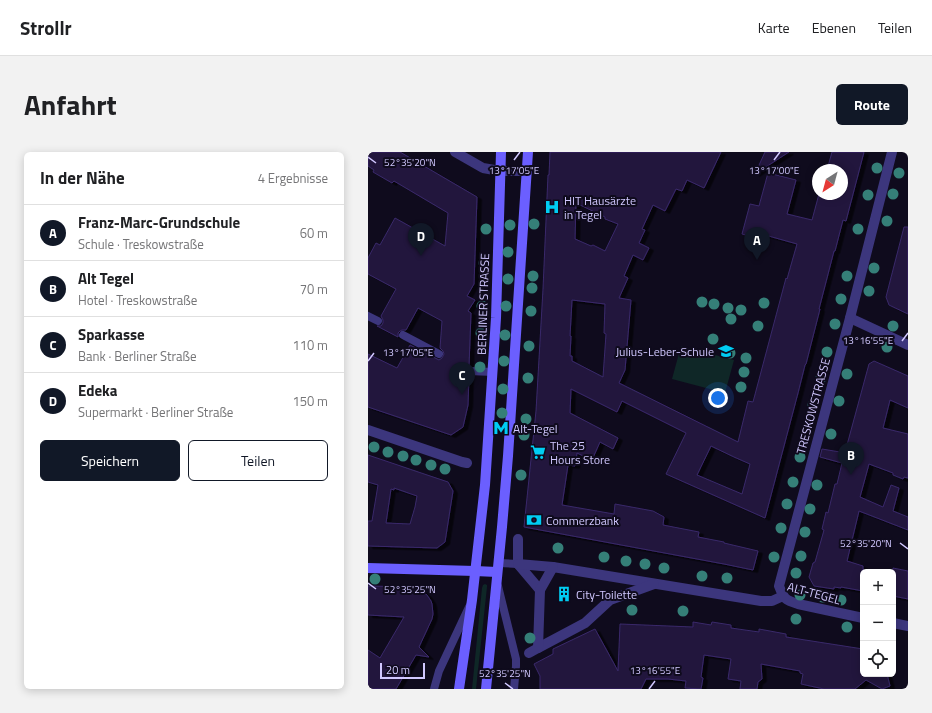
<!DOCTYPE html>
<html lang="de">
<head>
<meta charset="utf-8">
<style>
	body { margin:0; font-family:"Titillium Web",sans-serif; background:#f2f2f2; color:#202124 }
	.controls { position:absolute; right:12px; bottom:12px; display:grid; overflow:hidden; border-radius:6px; box-shadow:0 2px 10px #0003 }
	.controls button { width:36px; height:36px; display:grid; place-items:center; padding:0; border:0; border-bottom:1px solid #e0e0e0; background:#fff; color:#202124; font:20px sans-serif }
	.compass { position:absolute; left:444px; top:12px; width:36px; height:36px; border-radius:50%; background:#fff; box-shadow:0 2px 10px #0003; rotate:216deg }
	.scale { position:absolute; left:12px; bottom:10px; width:45px; box-sizing:border-box; padding-left:4px; border:2px solid #d1c8ff; border-top:0; font-size:11px; line-height:14px; white-space:nowrap; color:#d1c8ff; -webkit-text-stroke:3px #0f0b1d; paint-order:stroke }
	.you { position:absolute; left:350px; top:246px; width:14px; height:14px; margin:-10px; border:3px solid #fff; border-radius:50%; background:#1a73e8; box-shadow:0 0 0 6px #1a73e833 }
	.badge { display:grid; place-items:center; width:26px; height:26px; border-radius:50%; background:#111827; color:#fff; font-size:13px; font-weight:700 }
	.pin { position:absolute; translate:-50% -33px; filter:drop-shadow(0 1px 2px #0008) }
	.pin::after { content:''; position:absolute; top:21px; width:14px; height:12px; background:inherit; clip-path:polygon(0 0,100% 0,50% 100%) }
	.list { margin:0; padding:0; list-style:none }
	h2 { display:flex; justify-content:space-between; align-items:center; height:52px; margin:0; padding:0 16px; font-size:17px }
	h2 small { font-size:13px; font-weight:400; color:#757577 }
	.list li { display:grid; grid-template-columns:26px 1fr auto; gap:12px; align-items:center; box-sizing:border-box; height:56px; padding:0 16px; border-top:1px solid #e0e0e0 }
	.list b { display:block; font-size:15px; white-space:nowrap }
	.list p { margin:0; font-size:13px; white-space:nowrap; color:#757577 }
	.list em { font-size:13px; font-style:normal; color:#757577 }
	.actions { display:flex; gap:8px; padding:12px 16px }
	.actions a { flex:1; padding:9px 0; border:1px solid #111827; border-radius:6px; text-align:center; font-size:14px; color:#111827 }
	.actions .main { background:#111827; color:#fff }
	.icon { flex:none; width:22px; height:22px; fill:none; stroke:currentColor; stroke-width:2; stroke-linecap:round; stroke-linejoin:round }
	.map { position:relative; flex:none; width:540px; height:537px; overflow:hidden; border-radius:6px }
	header { display:flex; align-items:center; gap:24px; box-sizing:border-box; height:56px; padding:0 20px; background:#fff; border-bottom:1px solid #e0e0e0 }
	header strong { font-size:19px }
	nav { display:flex; gap:22px; margin-inline-start:auto; font-size:14px }
	.intro { display:flex; align-items:center; justify-content:space-between; box-sizing:border-box; height:96px; padding:0 24px }
	h1 { margin:0; font-size:28px }
	.button { padding:10px 18px; border-radius:6px; background:#111827; color:#fff; font-size:14px; font-weight:700 }
	main { display:flex; gap:24px; padding:0 24px }
	aside { flex:1; background:#fff; border-radius:6px; box-shadow:0 2px 10px #0003 }
	.map>svg:first-child { display:block }
	.green { fill:#0f2727 }
	.building { fill:#21173e; stroke:#3a296a; fill-rule:evenodd; filter:url(#shadow) }
	.lines { fill:none; stroke-linecap:round; stroke-linejoin:round }
	.service { stroke:#3c367d; stroke-width:8 }
	.pedestrian { stroke:#3c367d; stroke-width:10 }
	.minor { stroke:#3c367d; stroke-width:10 }
	.secondary { stroke:#6b5fff; stroke-width:10 }
	.tree { fill:#357f78 }
	.ticks { fill:none; stroke:#d1c8ff; stroke-width:1.5 }
	.labels { text-anchor:middle; dominant-baseline:central; stroke-width:4; stroke-linejoin:round; paint-order:stroke }
	.poi-label { font-size:12px; fill:#d1c8ff; stroke:#0f0b1d; text-anchor:start }
	.street-label { font-size:12px; fill:#d1c8ff; stroke:#0f0b1d }
	.ticks-label { font-size:10px; text-anchor:middle; fill:#d1c8ff; stroke:#0f0b1d; stroke-width:4; stroke-linejoin:round; paint-order:stroke }
</style>
</head>
<body>
<header>
<strong>Strollr</strong>
<nav><a>Karte</a><a>Ebenen</a><a>Teilen</a></nav>
</header>
<div class="intro"><h1>Anfahrt</h1><a class="button">Route</a></div>
<main>
<aside>
<h2>In der Nähe<small>4 Ergebnisse</small></h2>
<ul class="list">
<li><span class="badge">A</span><div><b>Franz-Marc-Grundschule</b><p>Schule · Treskowstraße</p></div><em>60 m</em></li>
<li><span class="badge">B</span><div><b>Alt Tegel</b><p>Hotel · Treskowstraße</p></div><em>70 m</em></li>
<li><span class="badge">C</span><div><b>Sparkasse</b><p>Bank · Berliner Straße</p></div><em>110 m</em></li>
<li><span class="badge">D</span><div><b>Edeka</b><p>Supermarkt · Berliner Straße</p></div><em>150 m</em></li>
</ul>
<div class="actions"><a class="main">Speichern</a><a>Teilen</a></div>
</aside>
<div class="map">
<svg width="540" height="537" viewBox="0 0 540 537">
	<defs>
		<filter id="shadow"><feDropShadow dx="4.5" dy="2.5" stdDeviation="0" flood-color="#0009"/></filter>
	</defs>
	<rect width="100%" height="100%" fill="#0f0b1d"/>
	<g class="green">
		<polygon points="313,194 366,208 357,241 304,227"/>
		<polygon points="117,432 119,433 119,435 108,537 104,537 114,436 115,433"/>
	</g>
	<g class="building">
		<polygon points="0,0 32,0 109,45 106,132 99,144 107,148 100,159 103,161 101,214 98,214 96,218 96,222 101,224 100,253 95,275 83,283 0,255 0,202 29,216 42,193 71,208 74,206 76,202 75,199 72,196 74,169 50,156 38,178 34,178 32,179 30,181 30,185 9,174 13,174 15,171 15,168 13,164 28,137 0,122 0,106 8,91 12,93 27,66 77,94 80,61 26,29 24,31 5,20 6,18 0,14"/>
		<path d="M 182,0 L 353,0 L 336,36 L 319,28 L 314,39 L 308,37 L 297,59 L 285,53 L 274,77 L 277,78 L 271,91 L 281,96 L 275,108 L 265,103 L 256,124 L 260,126 L 251,146 L 263,148 L 257,218 L 251,231 L 370,290 L 380,249 L 385,250 L 418,126 L 419,127 L 429,92 L 397,83 L 396,88 L 374,82 L 382,52 L 391,54 L 400,21 L 428,28 L 419,62 L 444,68 L 451,42 L 474,42 L 474,18 L 459,18 L 464,0 L 496,0 L 478,69 L 475,68 L 467,99 L 466,99 L 451,157 L 452,157 L 438,212 L 437,213 L 430,241 L 397,366 L 298,322 L 318,281 L 254,249 L 249,260 L 203,237 L 202,261 L 250,286 L 245,297 L 232,290 L 224,308 L 209,301 L 207,314 L 200,313 L 194,353 L 246,362 L 247,352 L 285,359 L 296,365 L 295,373 L 331,380 L 330,385 L 356,390 L 356,391 L 390,399 L 385,418 L 356,412 L 156,375 L 168,259 L 175,137 L 180,23 L 181,23 ZM 208,51 L 237,65 L 237,67 L 250,72 L 237,99 L 225,93 L 223,94 L 207,87 ZM 204,148 L 237,152 L 236,181 L 238,182 L 235,225 L 204,209 L 204,204 L 202,204 L 203,184 L 202,184 ZM 343,294 L 366,305 L 382,312 L 374,342 L 329,323 Z"/>
		<polygon points="397,0 421,0 387,22"/>
		<polygon points="536,75 540,75 540,162 521,153 518,145"/>
		<polygon points="506,209 540,224 540,256 522,248 515,276 540,282 540,326 536,325 535,327 525,323 525,321 501,312 492,345 515,355 523,333 531,336 525,359 540,365 540,378 491,359 479,409 495,414 495,439 473,435 473,436 466,435 466,437 446,434 441,425 445,411 447,410 456,378 454,377 458,360 460,361 467,332 469,332 474,311 452,305 454,297 478,301 479,293 501,212"/>
		<path d="M 0,303 L 80,330 L 85,339 L 77,390 L 69,396 L 0,394 L 0,369 L 4,369 L 10,333 L 0,330 ZM 26,336 L 49,344 L 47,355 L 42,372 L 18,371 L 23,337 L 26,338 Z"/>
		<polygon points="525,416 540,419 540,447 525,444"/>
		<polygon points="0,434 47,435 54,439 59,443 63,449 64,452 65,462 64,467 51,495 61,505 48,503 28,537 0,537 0,498 12,506 36,465 0,463"/>
		<polygon points="325,470 343,473 344,470 363,473 363,476 391,480 391,477 418,482 418,485 495,497 495,522 519,522 522,534 514,537 498,528 487,537 456,537 433,532 435,522 432,521 432,519 393,512 394,527 390,530 389,537 372,537 373,529 360,527 363,507 336,503 333,525 335,526 333,537 317,536 318,529 300,527 278,527 273,537 172,537 172,524 166,512 185,502 185,497 227,477 250,519 252,472 325,475"/>
	</g>
	<g class="lines">
		<g class="service">
			<polyline points="0,164 10,169"/>
			<polyline points="35,183 71,202"/>
			<polyline points="101,219 125,220"/>
			<polyline points="131,411 150,412"/>
			<polyline points="130,434 148,507 148,514 146,537"/>
			<polyline points="66,537 71,519 101,455"/>
		</g>
		<g class="pedestrian">
			<polyline points="0,278 94,310 99,311"/>
			<polyline points="150,387 150,412 172,438"/>
			<polyline points="150,412 185,415 393,449 404,449 415,444"/>
			<polyline points="170,496 217,471 242,448 286,432"/>
			<polyline points="161,501 170,496 172,438 185,415"/>
		</g>
		<g class="minor">
			<polyline points="87,0 115,16 132,19 159,19"/>
			<polyline points="482,166 540,193"/>
			<path d="M 495,466 L 430,452 C 417,448 416,447 411,434 L 482,166 L 524,0"/>
			<polyline points="525,471 540,474"/>
		</g>
		<g class="secondary">
			<polyline points="0,416 107,419 129,420"/>
			<polyline points="91,537 104,448 117,333 128,166 133,0"/>
			<polyline points="118,537 134,375 140,304 160,0"/>
		</g>
	</g>
	<g class="tree">
		<circle cx="509" cy="16" r="5.5"/>
		<circle cx="531" cy="21" r="5.5"/>
		<circle cx="525" cy="42" r="5.5"/>
		<circle cx="500" cy="43" r="5.5"/>
		<circle cx="519" cy="69" r="5.5"/>
		<circle cx="166" cy="72" r="5.5"/>
		<circle cx="142" cy="73" r="5.5"/>
		<circle cx="118" cy="77" r="5.5"/>
		<circle cx="490" cy="77" r="5.5"/>
		<circle cx="140" cy="100" r="5.5"/>
		<circle cx="116" cy="111" r="5.5"/>
		<circle cx="506" cy="116" r="5.5"/>
		<circle cx="165" cy="124" r="5.5"/>
		<circle cx="479" cy="124" r="5.5"/>
		<circle cx="140" cy="127" r="5.5"/>
		<circle cx="164" cy="136" r="5.5"/>
		<circle cx="501" cy="139" r="5.5"/>
		<circle cx="473" cy="147" r="5.5"/>
		<circle cx="334" cy="150" r="5.5"/>
		<circle cx="396" cy="151" r="5.5"/>
		<circle cx="346" cy="152" r="5.5"/>
		<circle cx="114" cy="154" r="5.5"/>
		<circle cx="138" cy="154" r="5.5"/>
		<circle cx="360" cy="156" r="5.5"/>
		<circle cx="373" cy="158" r="5.5"/>
		<circle cx="163" cy="159" r="5.5"/>
		<circle cx="363" cy="167" r="5.5"/>
		<circle cx="467" cy="172" r="5.5"/>
		<circle cx="390" cy="174" r="5.5"/>
		<circle cx="525" cy="174" r="5.5"/>
		<circle cx="113" cy="181" r="5.5"/>
		<circle cx="137" cy="183" r="5.5"/>
		<circle cx="345" cy="187" r="5.5"/>
		<circle cx="161" cy="194" r="5.5"/>
		<circle cx="519" cy="195" r="5.5"/>
		<circle cx="459" cy="200" r="5.5"/>
		<circle cx="362" cy="201" r="5.5"/>
		<circle cx="378" cy="206" r="5.5"/>
		<circle cx="136" cy="209" r="5.5"/>
		<circle cx="112" cy="215" r="5.5"/>
		<circle cx="376" cy="220" r="5.5"/>
		<circle cx="479" cy="222" r="5.5"/>
		<circle cx="160" cy="226" r="5.5"/>
		<circle cx="453" cy="226" r="5.5"/>
		<circle cx="373" cy="235" r="5.5"/>
		<circle cx="135" cy="237" r="5.5"/>
		<circle cx="471" cy="249" r="5.5"/>
		<circle cx="445" cy="253" r="5.5"/>
		<circle cx="134" cy="261" r="5.5"/>
		<circle cx="158" cy="267" r="5.5"/>
		<circle cx="463" cy="282" r="5.5"/>
		<circle cx="156" cy="283" r="5.5"/>
		<circle cx="6" cy="295" r="5.5"/>
		<circle cx="20" cy="300" r="5.5"/>
		<circle cx="35" cy="304" r="5.5"/>
		<circle cx="432" cy="305" r="5.5"/>
		<circle cx="48" cy="308" r="5.5"/>
		<circle cx="63" cy="313" r="5.5"/>
		<circle cx="77" cy="317" r="5.5"/>
		<circle cx="153" cy="323" r="5.5"/>
		<circle cx="425" cy="330" r="5.5"/>
		<circle cx="449" cy="333" r="5.5"/>
		<circle cx="419" cy="352" r="5.5"/>
		<circle cx="442" cy="357" r="5.5"/>
		<circle cx="413" cy="376" r="5.5"/>
		<circle cx="437" cy="380" r="5.5"/>
		<circle cx="190" cy="396" r="5.5"/>
		<circle cx="433" cy="404" r="5.5"/>
		<circle cx="236" cy="405" r="5.5"/>
		<circle cx="406" cy="405" r="5.5"/>
		<circle cx="258" cy="409" r="5.5"/>
		<circle cx="277" cy="412" r="5.5"/>
		<circle cx="296" cy="416" r="5.5"/>
		<circle cx="428" cy="421" r="5.5"/>
		<circle cx="334" cy="424" r="5.5"/>
		<circle cx="359" cy="426" r="5.5"/>
		<circle cx="7" cy="427" r="5.5"/>
		<circle cx="432" cy="443" r="5.5"/>
		<circle cx="455" cy="445" r="5.5"/>
		<circle cx="473" cy="448" r="5.5"/>
		<circle cx="264" cy="458" r="5.5"/>
		<circle cx="315" cy="459" r="5.5"/>
		<circle cx="428" cy="467" r="5.5"/>
		<circle cx="479" cy="475" r="5.5"/>
		<circle cx="162" cy="486" r="5.5"/>
	</g>
	<path class="ticks" d="M 0,5 L 8,11M 146,8 L 152,0M 406,8 L 412,0M 534,189 L 540,181M 0,209 L 6,201M 532,391 L 540,397M 0,431 L 8,437M 137,531 L 145,537M 281,537 L 287,529"/>
	<defs>
		<g id="hospital-bare" transform="scale(1.2)"><path d="M-5-5h3v3.5h4V-5h3V5h-3V1.5h-4V5h-3Z" fill="#00cdf3" stroke="#0f0b1d" stroke-width="2.5" paint-order="stroke"/></g>
		<g id="school-bare" transform="scale(1.2)"><path d="M0-5L7-2L0 1L-7-2ZM-4 1L0 2.5L4 1V4Q0 6-4 4Z" fill="#00cdf3" stroke="#0f0b1d" stroke-width="2.5" paint-order="stroke"/></g>
		<g id="metro-bare" transform="scale(1.2)"><path d="M-5.5 5V-5H-3L0 0L3-5H5.5V5H3V-.5L0 4L-3-.5V5Z" fill="#00cdf3" stroke="#0f0b1d" stroke-width="2.5" paint-order="stroke"/></g>
		<g id="supermarket-bare" transform="scale(1.2)"><path d="M-6-5.5h2.5l.6 2H6L4.5 2H-2.5L-4.4-4H-6ZM-1.5 3.2a1.3 1.3 0 1 0 .1 0ZM3 3.2a1.3 1.3 0 1 0 .1 0Z" fill="#00cdf3" stroke="#0f0b1d" stroke-width="2.5" paint-order="stroke"/></g>
		<g id="bank-bare" transform="scale(1.2)"><path d="M-6-4H6V4H-6ZM0-2.3a2.3 2.3 0 1 0 0 4.6a2.3 2.3 0 1 0 0-4.6Z" fill="#00cdf3" stroke="#0f0b1d" stroke-width="2.5" paint-order="stroke"/></g>
		<g id="building-bare" transform="scale(1.2)"><path d="M-4-6H4V6H1V3H-1V6H-4ZM-2.5-4.3h1.7v1.8h-1.7ZM.8-4.3h1.7v1.8H.8ZM-2.5-1h1.7V.8h-1.7ZM.8-1h1.7V.8H.8Z" fill="#00cdf3" stroke="#0f0b1d" stroke-width="2.5" paint-order="stroke"/></g>
	</defs>
	<g fill-rule="evenodd">
		<use href="#hospital-bare" x="184" y="55"/>
		<use href="#school-bare" x="358" y="199"/>
		<use href="#metro-bare" x="133" y="276"/>
		<use href="#supermarket-bare" x="170" y="300"/>
		<use href="#bank-bare" x="166" y="368"/>
		<use href="#building-bare" x="196" y="442"/>
	</g>
	<g class="labels">
		<g class="poi-label">
			<text x="196" y="48">HIT Hausärzte<tspan x="196" dy="14">in Tegel</tspan></text>
			<text x="346" y="199" text-anchor="end">Julius-Leber-Schule</text>
			<text x="145" y="276">Alt-Tegel</text>
			<text x="182" y="293">The 25<tspan x="182" dy="14">Hours Store</tspan></text>
			<text x="178" y="368">Commerzbank</text>
			<text x="208" y="442">City-Toilette</text>
		</g>
		<g class="street-label">
			<text transform="translate(115 152) rotate(-88)">BERLINER STRASSE</text>
			<text transform="translate(445 254) rotate(-75)">TRESKOWSTRASSE</text>
			<text transform="translate(446 441) rotate(15)">ALT-TEGEL</text>
		</g>
	</g>
	<g class="ticks-label">
		<text x="42" y="14">52°35'20"N</text>
		<text x="146" y="22">13°17'05"E</text>
		<text x="406" y="22">13°17'00"E</text>
		<text x="500" y="192">13°16'55"E</text>
		<text x="40" y="204">13°17'05"E</text>
		<text x="498" y="395">52°35'20"N</text>
		<text x="42" y="441">52°35'25"N</text>
		<text x="287" y="522">13°16'55"E</text>
		<text x="137" y="525">52°35'25"N</text>
	</g>
</svg>
<div class="controls">
<button>+</button>
<button>−</button>
<button><svg class="icon" aria-label="locate" viewBox="0 0 24 24"><circle cx="12" cy="12" r="6"/><path d="M12 2v4M12 18v4M2 12h4M18 12h4"/></svg></button>
</div>
<svg class="compass" viewBox="-18 -18 36 36"><path d="M0-13l5 13h-10z" fill="#e53935"/><path d="M0 13l5-13h-10z" fill="#757577"/></svg>
<div class="scale">20 m</div>
<div class="you"></div>
<div class="pin badge" style="left:389px;top:108px">A</div>
<div class="pin badge" style="left:483px;top:323px">B</div>
<div class="pin badge" style="left:94px;top:243px">C</div>
<div class="pin badge" style="left:53px;top:104px">D</div>
</div>
</main>
</body>
</html>
